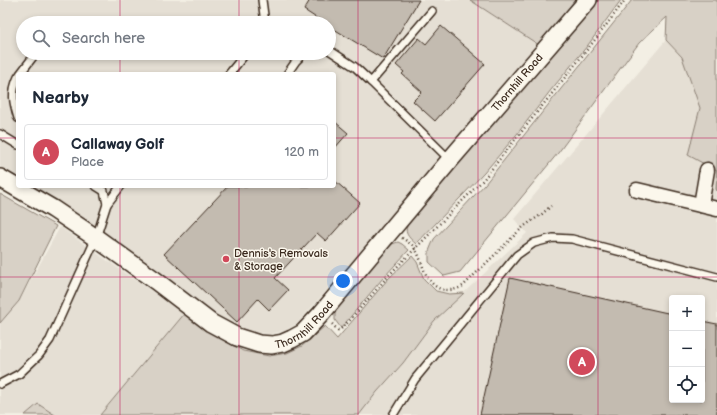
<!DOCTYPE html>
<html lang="en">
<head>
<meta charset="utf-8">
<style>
	body { margin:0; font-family:"Balsamiq Sans",sans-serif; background:#f6f6f7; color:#1f2937 }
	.controls { position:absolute; right:12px; bottom:12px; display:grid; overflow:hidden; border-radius:4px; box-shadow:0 2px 6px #0003 }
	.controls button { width:36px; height:36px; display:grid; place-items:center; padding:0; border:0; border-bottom:1px solid #e0e1e3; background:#fff; color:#1f2937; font:20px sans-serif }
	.you { position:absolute; left:343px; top:281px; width:14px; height:14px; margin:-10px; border:3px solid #fff; border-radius:50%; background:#1a73e8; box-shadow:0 0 0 6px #1a73e833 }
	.badge { display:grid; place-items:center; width:26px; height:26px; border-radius:50%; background:#d1495b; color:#fff; font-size:13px; font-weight:700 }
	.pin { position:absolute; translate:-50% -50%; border:2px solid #fff; box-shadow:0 1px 4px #0006 }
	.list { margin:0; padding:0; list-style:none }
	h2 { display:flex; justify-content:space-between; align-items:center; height:52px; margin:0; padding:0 16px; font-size:17px }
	h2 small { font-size:13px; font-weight:400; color:#747a83 }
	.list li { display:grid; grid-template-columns:26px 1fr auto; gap:12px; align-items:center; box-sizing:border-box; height:56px; margin:0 8px 8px; padding:0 8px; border:1px solid #e0e1e3; border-radius:4px }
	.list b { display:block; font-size:15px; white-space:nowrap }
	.list p { margin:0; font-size:13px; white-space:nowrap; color:#747a83 }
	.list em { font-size:13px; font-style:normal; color:#747a83 }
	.icon { flex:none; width:22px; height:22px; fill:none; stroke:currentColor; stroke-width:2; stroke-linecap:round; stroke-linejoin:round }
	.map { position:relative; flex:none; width:717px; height:415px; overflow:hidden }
	.search { position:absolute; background:#fff; box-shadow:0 2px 6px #0003; left:16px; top:16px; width:320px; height:44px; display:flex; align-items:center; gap:10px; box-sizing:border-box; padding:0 14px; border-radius:22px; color:#747a83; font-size:15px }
	.panel { position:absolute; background:#fff; box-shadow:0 2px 6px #0003; left:16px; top:72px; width:320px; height:116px; border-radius:4px }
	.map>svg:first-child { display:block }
	.built { fill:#e5dfd4; fill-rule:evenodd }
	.green { fill:#d8d1c6; stroke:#8a7e72 }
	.building { fill:#c3bbb0; stroke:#3b2a1e }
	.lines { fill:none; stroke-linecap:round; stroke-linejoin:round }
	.service-casing { stroke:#3b2a1e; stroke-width:10 }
	.minor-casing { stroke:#3b2a1e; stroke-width:17 }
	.tertiary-casing { stroke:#3b2a1e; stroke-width:20 }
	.path { stroke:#3b2a1e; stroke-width:2.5; stroke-dasharray:1 3; stroke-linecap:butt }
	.service { stroke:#fbf7ec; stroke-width:7 }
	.minor { stroke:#fbf7ec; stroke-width:14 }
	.tertiary { stroke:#fbf7ec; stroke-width:17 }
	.grid { fill:none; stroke:#c2185b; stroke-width:1; stroke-opacity:0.55 }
	.poi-dot { fill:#d1495b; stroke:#fbf7ec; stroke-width:1.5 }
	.labels { text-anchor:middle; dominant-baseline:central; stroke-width:3; stroke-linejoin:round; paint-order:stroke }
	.street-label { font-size:11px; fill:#3b2a1e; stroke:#fbf7ec }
	.poi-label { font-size:11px; fill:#3b2a1e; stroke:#fbf7ec; text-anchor:start }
</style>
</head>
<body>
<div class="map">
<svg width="717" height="415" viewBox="0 0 717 415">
	<rect width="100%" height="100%" fill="#f3efe4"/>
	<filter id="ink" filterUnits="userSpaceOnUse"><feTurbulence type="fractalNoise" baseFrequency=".025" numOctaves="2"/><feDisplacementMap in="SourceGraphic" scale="8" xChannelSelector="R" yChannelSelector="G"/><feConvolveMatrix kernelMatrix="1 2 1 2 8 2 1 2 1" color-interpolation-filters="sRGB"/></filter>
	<g filter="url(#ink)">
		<g class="built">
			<path d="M 0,0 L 470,0 L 539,45 L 380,230 L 297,324 L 284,331 L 271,334 L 247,332 L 232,326 L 23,186 L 334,186 L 334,74 L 18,74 L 18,183 L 0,171 ZM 23,23 L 329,23 L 329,53 L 23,53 Z"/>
			<path d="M 666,40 L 682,57 L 700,108 L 689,155 L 717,171 L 716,189 L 717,191 L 717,415 L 359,415 L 377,392 L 403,363 L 434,321 L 527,233 L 514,219 ZM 672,298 L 702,298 L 702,400 L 672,400 Z"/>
			<polygon points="60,227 132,278 185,313 100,415 55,415 38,404 25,415 0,415 0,323 21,298"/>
		</g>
		<g class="green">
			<polygon points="470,0 575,0 539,45"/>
			<path d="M 599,0 L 621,0 L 588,45 L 551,90 L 517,134 L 484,173 L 416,244 C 402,232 405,229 413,214 L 571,30 Z"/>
			<polygon points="632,0 717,0 717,191 716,189 717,171 688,155 700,108 682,57 666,40 667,17 639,43 558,153 460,272 444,276 429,262 429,251 434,239 485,184"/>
			<polygon points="0,194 56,226 19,301 0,323"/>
			<polygon points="398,242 402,244 409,250 383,278 341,328 335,320 335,314 337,308 345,298 387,247 392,244"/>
			<polygon points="412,256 417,262 424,279 436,291 449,294 464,293 434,321 403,363 377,392 359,415 100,415 185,313 218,337 243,351 269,356 287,353 302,346 325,326 337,339 388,279"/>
			<polygon points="38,404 55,415 25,415"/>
		</g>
		<g class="building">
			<polygon points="310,0 419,0 383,59 329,26 329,23 324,23 304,10"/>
			<polygon points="441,26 485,64 435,121 413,101 422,92 402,74 404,72 396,65 419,38 426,44"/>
			<polygon points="334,121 348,133 334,149"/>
			<polygon points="334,180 360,203 326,241 317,233 275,278 288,290 269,310 258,299 237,322 164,254 228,186 334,186"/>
			<polygon points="510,278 672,314 672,400 702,400 702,321 717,324 717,415 480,415"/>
		</g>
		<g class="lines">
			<g class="service-casing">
				<g id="service">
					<polyline points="262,0 265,23"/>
					<polyline points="329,50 355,67 371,82 450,160"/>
					<polyline points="20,74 36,53"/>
					<polyline points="229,74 246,53"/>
					<polyline points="287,74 296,61 304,53"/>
					<path d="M 18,77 C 11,92 13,102 18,118"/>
					<polyline points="371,82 432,11"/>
					<polyline points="0,134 18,145"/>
					<polyline points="107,204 121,186"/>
					<polyline points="0,384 19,374 39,355 50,340 96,238 107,204 104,191 96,186"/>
					<polyline points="393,415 415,379 517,255 534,243 553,238 572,239 717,277"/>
				</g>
			</g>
			<g class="minor-casing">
				<g id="minor">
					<polyline points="637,190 717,209"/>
					<polyline points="701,205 707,170"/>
				</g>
			</g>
			<g class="tertiary-casing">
				<g id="tertiary">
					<path id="s1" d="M 0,178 L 53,209 L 96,238 L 156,281 L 211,323 L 237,337 L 259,344 L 272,345 L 283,343 L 292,339 L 303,333 L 321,314 L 450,160 L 588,0"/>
				</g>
			</g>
			<g class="path">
				<path d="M 402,238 C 407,241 413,245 416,250 C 424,264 424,283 441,289 C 449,291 456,290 463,286 L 523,227 L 542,214 L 551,206"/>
				<polyline points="332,324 338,330 340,330 350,320 389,275 483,180 598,36 625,0"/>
			</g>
			<use href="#service" class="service"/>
			<use href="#minor" class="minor"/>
			<use href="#tertiary" class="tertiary"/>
		</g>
	</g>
	<path class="grid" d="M 120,0 L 120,23M 239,0 L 239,23M 358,0 L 358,415M 478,0 L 478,415M 598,0 L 598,415M 120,53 L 120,74M 239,53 L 239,74M 0,138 L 18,138M 334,138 L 717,138M 120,186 L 120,415M 239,186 L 239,415M 0,277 L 717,277"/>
	<circle class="poi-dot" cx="226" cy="259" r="4"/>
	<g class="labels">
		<g class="street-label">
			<text stroke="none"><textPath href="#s1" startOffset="685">Thornhill Road</textPath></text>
			<text stroke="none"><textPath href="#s1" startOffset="361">Thornhill Road</textPath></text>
		</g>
		<g class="poi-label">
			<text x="234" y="253">Dennis's Removals<tspan x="234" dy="13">&amp; Storage</tspan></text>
		</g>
	</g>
</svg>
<div class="controls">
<button>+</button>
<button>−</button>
<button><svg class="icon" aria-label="locate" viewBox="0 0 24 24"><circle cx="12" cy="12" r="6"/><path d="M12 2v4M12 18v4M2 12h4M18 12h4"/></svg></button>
</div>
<div class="you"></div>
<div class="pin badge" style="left:582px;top:362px">A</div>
<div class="search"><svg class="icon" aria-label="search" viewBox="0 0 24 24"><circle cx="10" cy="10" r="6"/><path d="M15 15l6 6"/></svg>Search here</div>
<section class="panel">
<h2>Nearby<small></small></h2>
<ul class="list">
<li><span class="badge">A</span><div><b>Callaway Golf</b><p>Place</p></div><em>120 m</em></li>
</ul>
</section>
</div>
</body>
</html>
